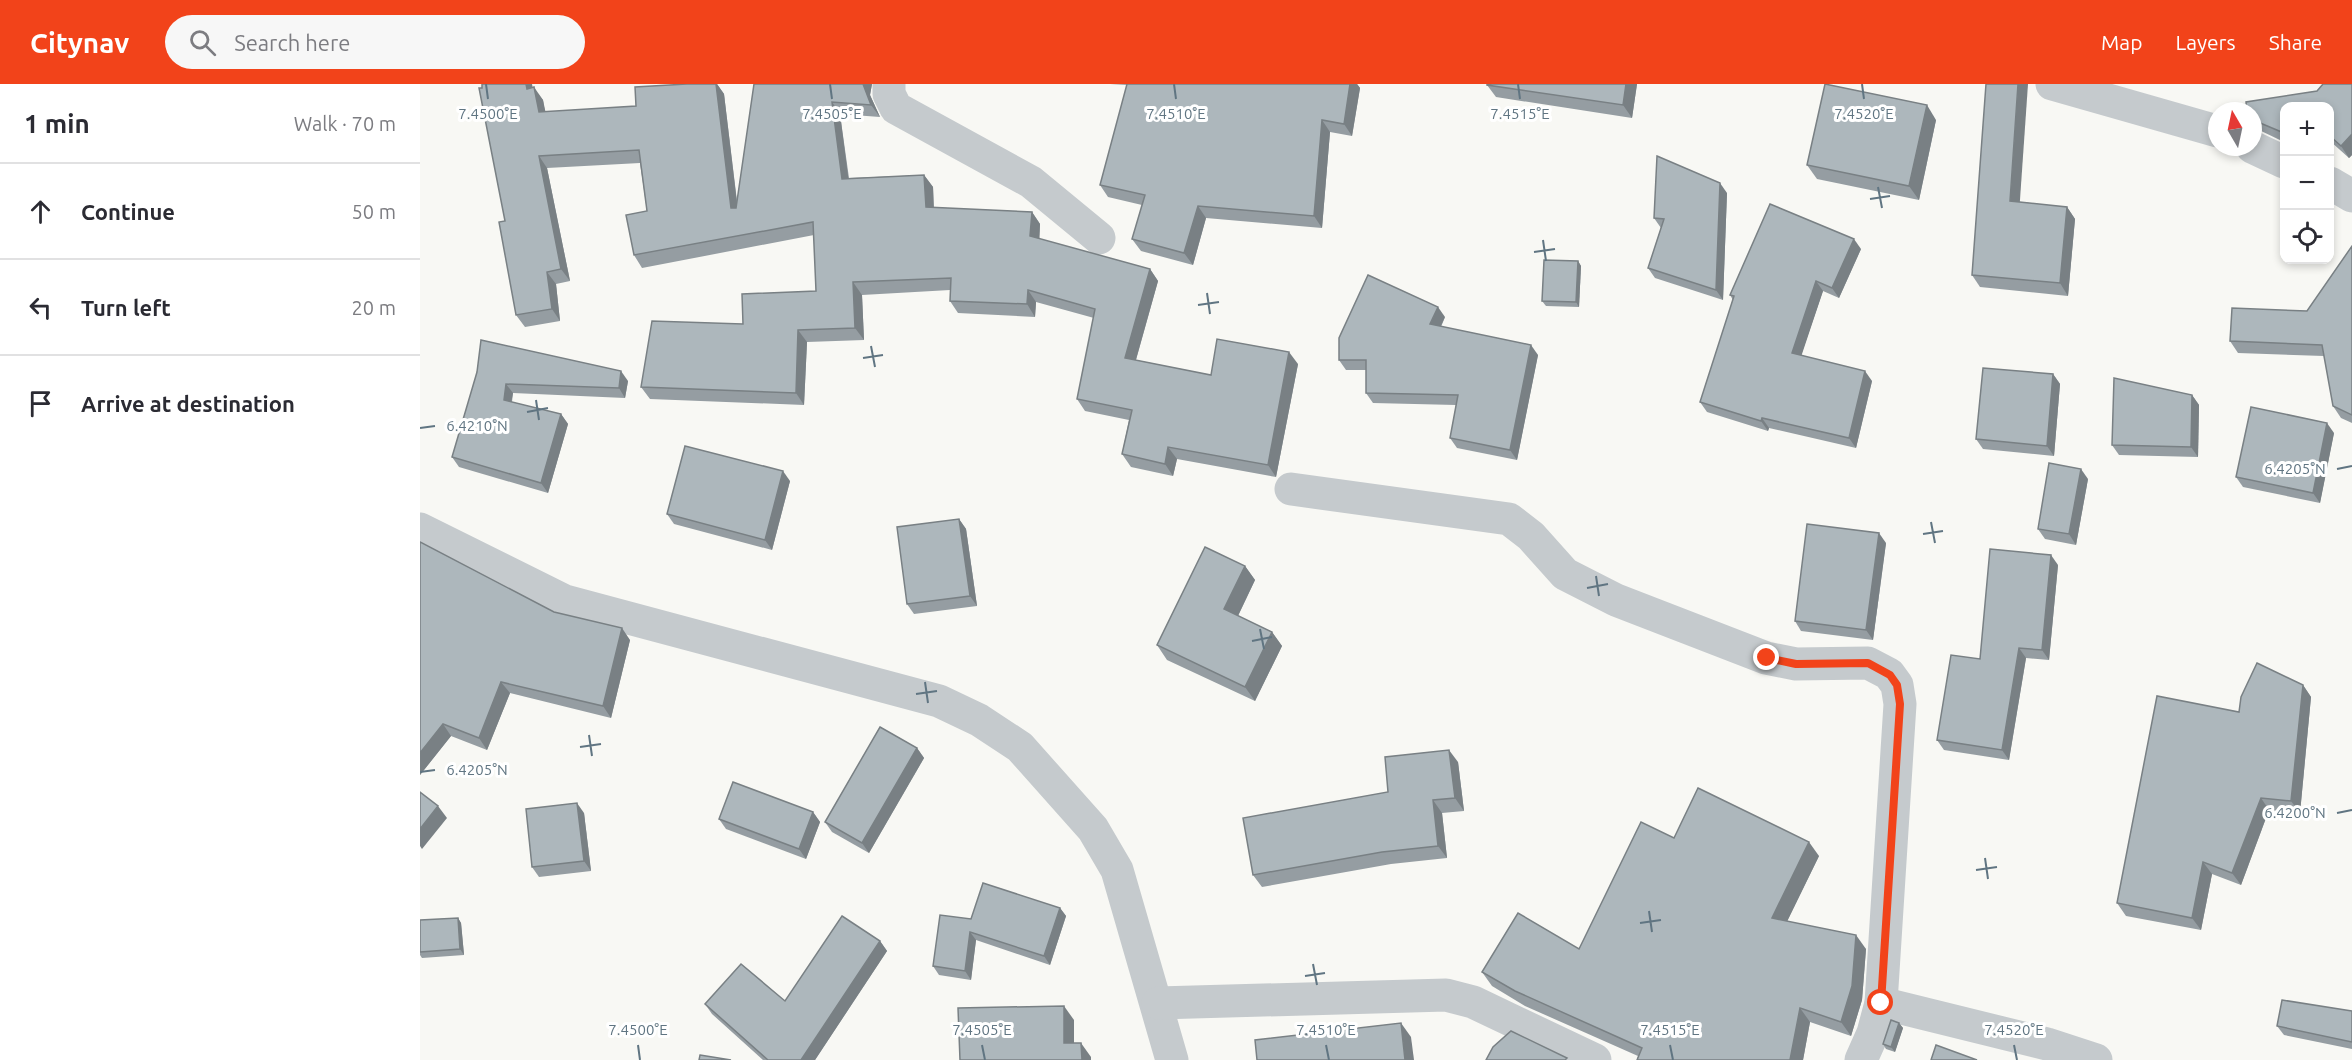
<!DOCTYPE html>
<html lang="en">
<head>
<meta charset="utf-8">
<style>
	body { margin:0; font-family:Ubuntu,sans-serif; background:#f7f7f7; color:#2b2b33 }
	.controls { position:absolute; right:18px; top:18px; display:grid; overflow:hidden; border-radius:12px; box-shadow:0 3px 9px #0003 }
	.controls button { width:54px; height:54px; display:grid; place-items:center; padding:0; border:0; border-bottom:2px solid #e1e1e2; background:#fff; color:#2b2b33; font:30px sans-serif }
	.compass { position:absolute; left:1788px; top:18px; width:54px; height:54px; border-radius:50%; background:#fff; box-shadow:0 3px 9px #0003; rotate:351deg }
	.stop { position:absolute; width:18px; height:18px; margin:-14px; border:4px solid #f2431a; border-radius:50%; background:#fff }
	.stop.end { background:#f2431a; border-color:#fff; box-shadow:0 2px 6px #0008 }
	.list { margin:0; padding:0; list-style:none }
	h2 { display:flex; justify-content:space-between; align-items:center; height:78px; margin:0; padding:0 24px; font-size:26px }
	h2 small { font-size:20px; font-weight:400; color:#7c7c81 }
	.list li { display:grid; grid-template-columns:39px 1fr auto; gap:18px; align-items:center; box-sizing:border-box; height:96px; padding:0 24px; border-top:2px solid #e1e1e2 }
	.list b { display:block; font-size:22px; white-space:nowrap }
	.list em { font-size:20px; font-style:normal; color:#7c7c81 }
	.icon { flex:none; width:33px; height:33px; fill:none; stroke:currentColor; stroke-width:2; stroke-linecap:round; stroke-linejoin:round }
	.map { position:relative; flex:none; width:1932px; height:976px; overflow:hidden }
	header { display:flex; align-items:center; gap:36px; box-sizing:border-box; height:84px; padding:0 30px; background:#f2431a; color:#fff }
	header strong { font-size:28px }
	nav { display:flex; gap:33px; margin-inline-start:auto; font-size:21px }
	.search { width:420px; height:54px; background:#f7f7f7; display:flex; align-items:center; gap:15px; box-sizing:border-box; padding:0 21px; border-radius:33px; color:#7c7c81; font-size:22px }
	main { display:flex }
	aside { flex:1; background:#fff }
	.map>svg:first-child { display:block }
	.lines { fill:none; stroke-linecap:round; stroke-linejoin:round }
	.minor { stroke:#c5cacd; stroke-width:33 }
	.wall { fill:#959da2 }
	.shaded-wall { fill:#798084 }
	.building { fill:#adb7bc; stroke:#798084; stroke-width:1.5 }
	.route { stroke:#f2431a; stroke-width:8 }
	.ticks { fill:none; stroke:#607582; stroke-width:2 }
	.ticks-label { font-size:15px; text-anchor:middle; fill:#607582; stroke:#fff; stroke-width:6; stroke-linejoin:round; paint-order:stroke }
</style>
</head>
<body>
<header>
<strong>Citynav</strong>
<div class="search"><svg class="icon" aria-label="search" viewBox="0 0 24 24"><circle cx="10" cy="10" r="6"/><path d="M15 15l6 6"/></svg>Search here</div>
<nav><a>Map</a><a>Layers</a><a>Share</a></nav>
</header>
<main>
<aside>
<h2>1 min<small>Walk · 70 m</small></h2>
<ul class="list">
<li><svg class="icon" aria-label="ahead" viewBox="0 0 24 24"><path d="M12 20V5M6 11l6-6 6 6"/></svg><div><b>Continue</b></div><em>50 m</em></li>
<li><svg class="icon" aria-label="left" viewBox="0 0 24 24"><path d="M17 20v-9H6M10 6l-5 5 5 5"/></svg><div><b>Turn left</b></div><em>20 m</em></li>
<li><svg class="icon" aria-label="arrive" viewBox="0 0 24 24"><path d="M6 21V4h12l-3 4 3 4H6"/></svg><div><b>Arrive at destination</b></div></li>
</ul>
</aside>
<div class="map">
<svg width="1932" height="976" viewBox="0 0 1932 976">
	<rect width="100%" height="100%" fill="#f8f8f4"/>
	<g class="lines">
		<g class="minor">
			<polyline points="469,0 469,10 476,24 611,98 679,154"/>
			<polyline points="1632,0 1797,47"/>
			<polyline points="1832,63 1864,78"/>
			<polyline points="1910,99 1932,112"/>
			<polyline points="871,405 1089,435 1111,452 1145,490 1196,516 1346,574 1376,580 1448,579 1469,590 1477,601 1480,620 1461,919 1453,949 1441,976"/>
			<polyline points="0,445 145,517 519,617 559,636 600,663 673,745 697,786 752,976"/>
			<polyline points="738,919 1026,911 1053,918 1175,976"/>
			<polyline points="1461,919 1627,960 1676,976"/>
		</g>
	</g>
	<g class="wall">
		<polygon points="267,0 297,0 304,10 317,117 334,0 452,0 450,11 460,33 420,30 429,94 504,91 513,103 514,124 612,128 620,140 619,155 730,185 738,197 716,276 791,291 878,280 856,393 757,375 753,392 711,383 702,370 709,336 665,327 657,315 674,234 616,218 615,233 538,229 530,217 530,206 442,211 444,256 387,258 384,321 230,315 221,303 323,240 396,207 394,151 222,184 214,171 227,127 220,79 127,84 150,197 136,200 140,237 105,243 96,231 85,137 62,4 113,4 123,16 125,28 216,22"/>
		<polygon points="690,0 937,0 940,4 932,52 910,48 902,144 786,134 773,181 721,167 712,155 722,121 688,113 680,101 707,1"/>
		<polygon points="1217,0 1212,34 1076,13 1067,1"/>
		<polygon points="1932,0 1932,71 1929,74 1910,57 1910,22 1864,22 1864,58 1837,45 1833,40 1833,27 1897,7"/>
		<polygon points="1516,36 1499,116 1397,95 1387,81"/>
		<polygon points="1307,109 1303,216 1235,194 1228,184 1241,144 1234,134"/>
		<polygon points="1600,118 1647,123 1655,135 1648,212 1560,203 1552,191"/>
		<polygon points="1932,162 1932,339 1921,334 1913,322 1904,272 1818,269 1810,257 1887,227"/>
		<polygon points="1441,165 1419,214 1403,207 1381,271 1452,297 1436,364 1349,344 1348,347 1287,328 1280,318 1313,216 1310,211"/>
		<polygon points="1158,177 1161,182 1159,223 1126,222 1122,217"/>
		<polygon points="1025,233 1021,243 1118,271 1097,376 1037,364 1030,354 1036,321 953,319 946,309 946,286 926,286 919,276"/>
		<polygon points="57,288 208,297 205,314 93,309 92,318 141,330 148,340 128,409 39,383 32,373"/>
		<polygon points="1633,290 1640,300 1634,372 1563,365 1556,355"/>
		<polygon points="1772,311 1779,321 1778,373 1699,371 1692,361"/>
		<polygon points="1914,349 1900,419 1823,403 1816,393"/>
		<polygon points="1668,395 1656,461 1625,455 1618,445"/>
		<polygon points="370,397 352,466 254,440 247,430"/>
		<polygon points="539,435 546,445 557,522 494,530 487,520"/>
		<polygon points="0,458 134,528 210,556 191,634 90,609 67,666 31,652 0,691"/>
		<polygon points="1466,459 1453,556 1381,547 1375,537"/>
		<polygon points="1638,481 1629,576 1606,574 1589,676 1524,666 1517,656 1560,575"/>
		<polygon points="825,482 835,496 818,532 852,548 862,562 835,617 747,576 737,561"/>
		<polygon points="1883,601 1891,613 1880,729 1849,726 1821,801 1792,790 1781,846 1706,832 1697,819 1819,628"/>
		<polygon points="497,664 504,674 449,769 412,748 405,738"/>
		<polygon points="1038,678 1044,727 1022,729 1027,774 971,780 842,803 833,791 968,708"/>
		<polygon points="393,728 400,738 386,775 306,745 299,735"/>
		<polygon points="164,729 171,787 119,793 112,783"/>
		<polygon points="1254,754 1399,772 1367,837 1446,865 1442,916 1431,952 1390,938 1383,976 1217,976 1218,972 1105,922 1072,902 1062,888 1159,865"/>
		<polygon points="640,824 646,832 630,881 556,856 551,896 519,891 513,882 551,835"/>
		<polygon points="38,834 41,839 44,871 2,874 0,871 0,836"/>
		<polygon points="460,857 467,867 395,976 343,976 292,930 285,920 365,917"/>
		<polygon points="1932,927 1932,965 1864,951 1857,942"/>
		<polygon points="1479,939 1483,944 1475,968 1466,965 1463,960"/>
	</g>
	<g class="shaded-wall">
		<polygon points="106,0 112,0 115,17 107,5"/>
		<polygon points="296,0 297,0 304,10 319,136 311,124"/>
		<polygon points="443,0 452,0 450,11 460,33 451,21"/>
		<polygon points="930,0 937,0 940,4 932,52 924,40"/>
		<polygon points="1206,0 1217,0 1212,34 1203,21"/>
		<polygon points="1598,0 1608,0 1599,130 1590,117"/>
		<polygon points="114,3 123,16 128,40 119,28"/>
		<polygon points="412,18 420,30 430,107 422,95"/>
		<polygon points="1507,21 1516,36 1499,116 1489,102"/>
		<polygon points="902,36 910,48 902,144 894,132"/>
		<polygon points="1932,50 1932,71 1929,74 1921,62"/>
		<polygon points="119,72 127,84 150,197 141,185"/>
		<polygon points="504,91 513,103 514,135 506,123"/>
		<polygon points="1300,99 1307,109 1303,216 1296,206"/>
		<polygon points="778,122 786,134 773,181 764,169"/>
		<polygon points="1647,123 1655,135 1648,212 1640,199"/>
		<polygon points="612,128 620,140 619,165 610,152"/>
		<polygon points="1434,155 1441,165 1419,214 1412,204"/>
		<polygon points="1158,177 1161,182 1159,223 1156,218"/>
		<polygon points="730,185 738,197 713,286 705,274"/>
		<polygon points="127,188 136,200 140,237 132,225"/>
		<polygon points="1396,197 1403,207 1379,279 1372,269"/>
		<polygon points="433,198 442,211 444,256 435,244"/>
		<polygon points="608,206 616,218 615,233 607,220"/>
		<polygon points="1018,223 1025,233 1017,250 1010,240"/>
		<polygon points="378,246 387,258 384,321 376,309"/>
		<polygon points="1111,261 1118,271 1097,376 1090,366"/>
		<polygon points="869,268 878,280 856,393 848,381"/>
		<polygon points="201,287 208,297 205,314 199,304"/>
		<polygon points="1445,287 1452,297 1436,364 1429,354"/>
		<polygon points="1633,290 1640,300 1634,372 1627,362"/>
		<polygon points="86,300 93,309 90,325 84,316"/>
		<polygon points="1772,311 1779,321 1778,373 1771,363"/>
		<polygon points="141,330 148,340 128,409 121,399"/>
		<polygon points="1342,334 1349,344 1348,347 1341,337"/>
		<polygon points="1907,339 1914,349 1900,419 1893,409"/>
		<polygon points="748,363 757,375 753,392 745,380"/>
		<polygon points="1661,385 1668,395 1656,461 1649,450"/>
		<polygon points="363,387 370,397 352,466 345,456"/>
		<polygon points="539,435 546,445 557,522 550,512"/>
		<polygon points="1459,449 1466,459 1453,556 1446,546"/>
		<polygon points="1631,471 1638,481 1629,576 1622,566"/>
		<polygon points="825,482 835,496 814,540 804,525"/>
		<polygon points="202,544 210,556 191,634 183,622"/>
		<polygon points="852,548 862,562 835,617 825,603"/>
		<polygon points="1599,564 1606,574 1589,676 1582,666"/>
		<polygon points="81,598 90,609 67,666 59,654"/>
		<polygon points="1883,601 1891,613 1880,729 1871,717"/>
		<polygon points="23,640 31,652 0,691 0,669"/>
		<polygon points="497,664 504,674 449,769 442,759"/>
		<polygon points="1029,666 1038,678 1044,727 1035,714"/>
		<polygon points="1841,714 1849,726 1821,801 1812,789"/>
		<polygon points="1013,716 1022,729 1027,774 1018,762"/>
		<polygon points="157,719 164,729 171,787 164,777"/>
		<polygon points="18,722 27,734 2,765 0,762 0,745"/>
		<polygon points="393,728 400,738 386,775 379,765"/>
		<polygon points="1389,758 1399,772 1362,848 1352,834"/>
		<polygon points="1783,778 1792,790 1781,846 1772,834"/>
		<polygon points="640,824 646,832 630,881 624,872"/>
		<polygon points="38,834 41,839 44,871 40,865"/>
		<polygon points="550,848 556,856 551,896 545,887"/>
		<polygon points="1436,851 1446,865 1442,916 1431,952 1421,938"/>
		<polygon points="460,857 467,867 395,976 381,976"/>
		<polygon points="644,922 654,936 654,973 644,959"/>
		<polygon points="1380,924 1390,938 1383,976 1370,976"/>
		<polygon points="981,939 991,953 994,976 985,976"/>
		<polygon points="1479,939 1483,944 1475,968 1471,963"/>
		<polygon points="661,959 671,973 671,976 662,976"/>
	</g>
	<g class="building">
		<polygon points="62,0 106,0 107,5 114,3 119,28 216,22 215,3 267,0 296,0 311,124 316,124 334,0 443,0 451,21 412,18 422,95 504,91 506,123 612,128 610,152 730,185 705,274 791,291 797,255 869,268 848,381 748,363 745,380 702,370 712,326 657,315 675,225 608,206 607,220 530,217 531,194 433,198 435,244 378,246 376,309 221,303 232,237 323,240 322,210 396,207 393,138 214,171 206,131 227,127 219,66 119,72 141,185 127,188 132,225 96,231 79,138 85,137 59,4 62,4"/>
		<polygon points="707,0 930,0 924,40 902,36 894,132 778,122 764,169 712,155 725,111 680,101"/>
		<polygon points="1067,0 1206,0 1203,21 1067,1"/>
		<polygon points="1405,0 1507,21 1489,102 1387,81"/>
		<polygon points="1566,0 1598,0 1590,117 1647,123 1640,199 1552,191"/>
		<polygon points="1903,0 1932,0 1932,50 1921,62 1910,52 1910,22 1864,22 1864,49 1833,36 1833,27 1827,27 1826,18 1897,7"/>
		<polygon points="1237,72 1300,99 1296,206 1228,184 1244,135 1234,134"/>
		<polygon points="1350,120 1434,155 1412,204 1396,197 1372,269 1445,287 1429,354 1342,334 1341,337 1280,318 1314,212 1310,211"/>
		<polygon points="1932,162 1932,331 1913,322 1902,261 1810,257 1812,224 1887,227"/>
		<polygon points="1124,176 1158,177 1156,218 1122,217"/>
		<polygon points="948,191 1018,223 1010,240 1111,261 1090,366 1030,354 1038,311 946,309 946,276 919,276 919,254"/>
		<polygon points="61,256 201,287 199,304 86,300 84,316 141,330 121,399 32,373 57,288"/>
		<polygon points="1563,284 1633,290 1627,362 1556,355"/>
		<polygon points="1694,294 1772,311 1771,363 1692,361"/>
		<polygon points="1831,323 1907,339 1893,409 1816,393"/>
		<polygon points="265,362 363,387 345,456 247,430"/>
		<polygon points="1629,379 1661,385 1649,450 1618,445"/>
		<polygon points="539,435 550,512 487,520 477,443"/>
		<polygon points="1387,440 1459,449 1446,546 1375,537"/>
		<polygon points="0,458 134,528 202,544 183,622 81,598 59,654 23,640 0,669"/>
		<polygon points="785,463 825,482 804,525 852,548 825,603 737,561"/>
		<polygon points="1570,465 1631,471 1622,566 1599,564 1582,666 1517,656 1531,571 1560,575"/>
		<polygon points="1837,579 1883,601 1871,717 1841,714 1812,789 1783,778 1772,834 1697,819 1737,612 1819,628 1821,613"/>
		<polygon points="460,643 497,664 442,759 405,738"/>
		<polygon points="1029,666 1035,714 1013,716 1018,762 962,768 833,791 823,734 968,708 965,673"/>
		<polygon points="313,698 393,728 379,765 299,735"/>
		<polygon points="1278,704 1389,758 1352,834 1436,851 1432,902 1421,938 1380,924 1370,976 1217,976 1222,964 1095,907 1062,888 1098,829 1159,865 1221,738 1254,754"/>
		<polygon points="0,708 18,722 0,745"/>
		<polygon points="157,719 164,777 112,783 106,725"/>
		<polygon points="563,799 640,824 624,872 550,848 545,887 513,882 520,831 551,835"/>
		<polygon points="422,832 460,857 381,976 348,976 285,920 321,880 365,917"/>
		<polygon points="38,834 40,865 0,868 0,836"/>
		<polygon points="1862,916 1932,927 1932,958 1857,942"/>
		<polygon points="644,922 644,959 661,959 662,976 540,976 538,924"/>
		<polygon points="1471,936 1479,939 1471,963 1463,960"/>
		<polygon points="981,939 985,976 837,976 835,956"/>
		<polygon points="1091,947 1147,974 1145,976 1066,976 1073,963"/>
		<polygon points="1516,961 1557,976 1511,976"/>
		<polygon points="280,971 311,976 279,976"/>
	</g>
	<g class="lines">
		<polyline class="route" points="1347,574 1376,580 1448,579 1470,591 1477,601 1480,620 1461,919"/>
	</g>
	<path class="ticks" d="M 66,0 L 68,15M 410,0 L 412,15M 754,0 L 756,15M 1098,0 L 1100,15M 1442,0 L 1444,15M 1458,103 L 1462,124M 1450,115 L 1470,112M 1123,156 L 1126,177M 1114,168 L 1135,165M 787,209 L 790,230M 778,221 L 799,218M 451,262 L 455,283M 443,274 L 463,271M 116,316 L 119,336M 107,328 L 128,324M 0,344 L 15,342M 1917,385 L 1932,382M 1511,438 L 1515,459M 1503,450 L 1523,447M 1176,492 L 1179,512M 1167,504 L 1188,500M 840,545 L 844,565M 832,557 L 852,553M 505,598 L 508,619M 496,610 L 517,607M 169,651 L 172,672M 160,663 L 181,660M 0,688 L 15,686M 1917,729 L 1932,726M 1565,774 L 1568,795M 1556,786 L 1577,783M 1229,827 L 1232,848M 1220,839 L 1241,836M 893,880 L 897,901M 885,892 L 905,889M 218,961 L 220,976M 562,961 L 565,976M 906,961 L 909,976M 1250,961 L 1253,976M 1594,961 L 1597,976"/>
	<g class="ticks-label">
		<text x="68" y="35">7.4500°E</text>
		<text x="412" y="35">7.4505°E</text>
		<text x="756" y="35">7.4510°E</text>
		<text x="1100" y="35">7.4515°E</text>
		<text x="1444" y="35">7.4520°E</text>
		<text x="57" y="347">6.4210°N</text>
		<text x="1875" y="390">6.4205°N</text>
		<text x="57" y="691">6.4205°N</text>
		<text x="1875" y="734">6.4200°N</text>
		<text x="218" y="951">7.4500°E</text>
		<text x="562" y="951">7.4505°E</text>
		<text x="906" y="951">7.4510°E</text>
		<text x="1250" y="951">7.4515°E</text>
		<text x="1594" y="951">7.4520°E</text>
	</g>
</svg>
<div class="controls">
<button>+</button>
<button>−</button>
<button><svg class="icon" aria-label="locate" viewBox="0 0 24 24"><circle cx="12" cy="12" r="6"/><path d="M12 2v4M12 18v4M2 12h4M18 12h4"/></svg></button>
</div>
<svg class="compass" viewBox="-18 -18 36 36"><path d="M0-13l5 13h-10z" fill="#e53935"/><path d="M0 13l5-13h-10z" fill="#7c7c81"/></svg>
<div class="stop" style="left:1461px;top:919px"></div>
<div class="stop end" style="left:1347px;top:574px"></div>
</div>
</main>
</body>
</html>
